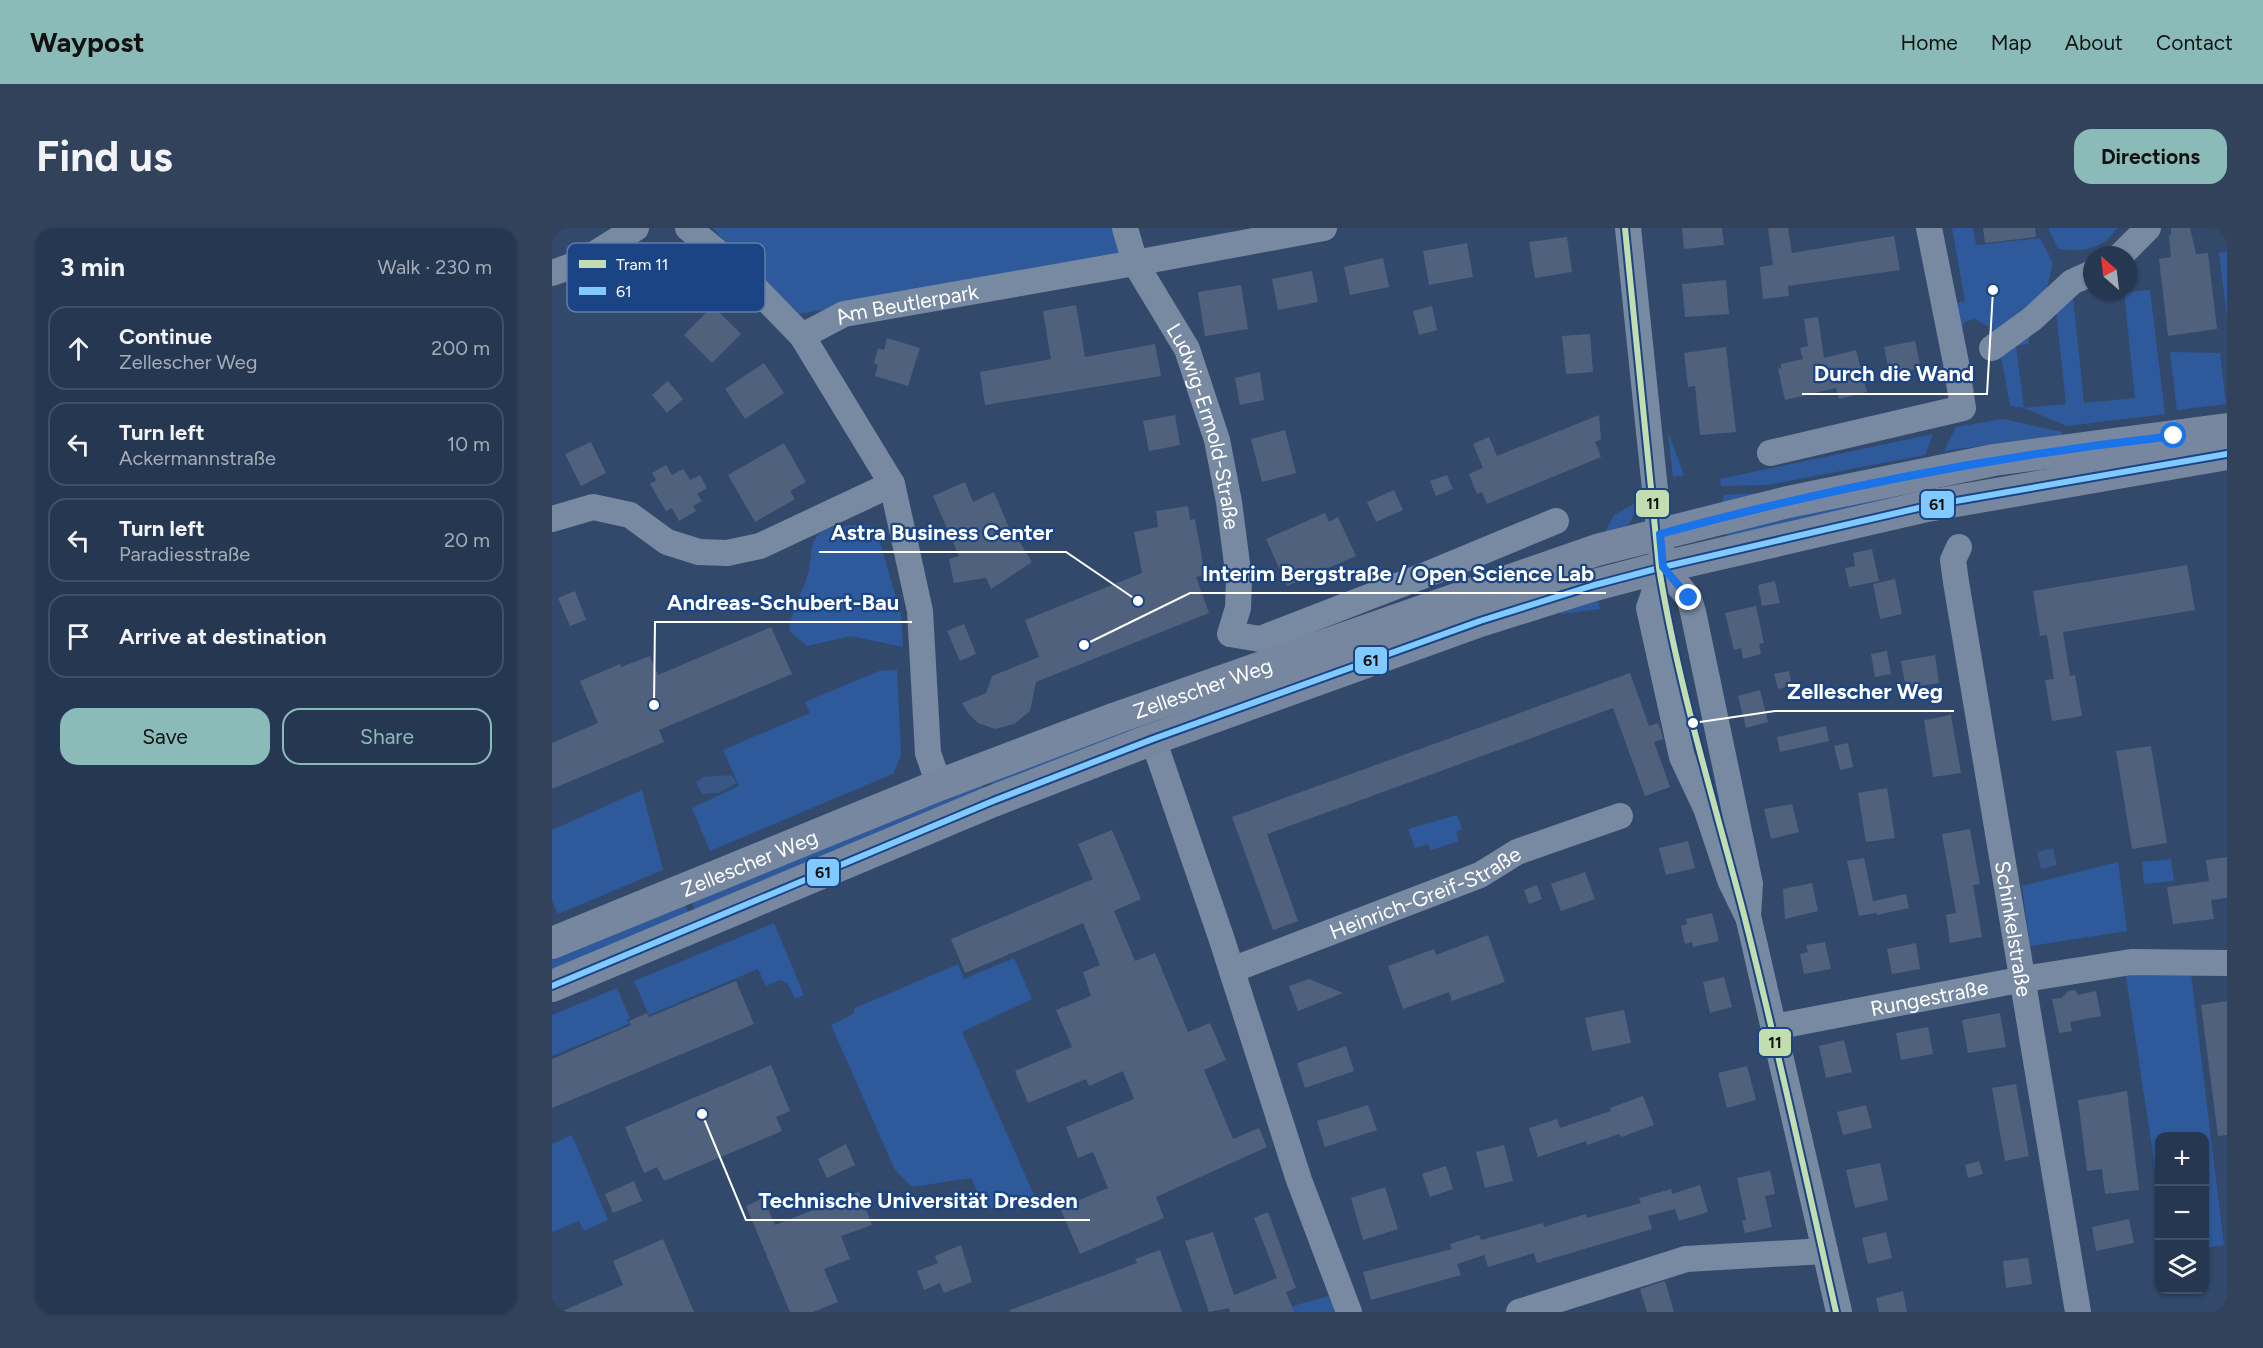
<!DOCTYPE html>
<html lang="en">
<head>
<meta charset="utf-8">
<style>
	body { margin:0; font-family:Figtree,sans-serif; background:#32425b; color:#f1f3f6 }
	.controls { position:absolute; right:18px; bottom:18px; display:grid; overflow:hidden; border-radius:12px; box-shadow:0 2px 4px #0004 }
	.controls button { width:54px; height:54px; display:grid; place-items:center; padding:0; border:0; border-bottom:2px solid #425168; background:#263751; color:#f1f3f6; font:30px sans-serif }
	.compass { position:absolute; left:1531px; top:18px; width:54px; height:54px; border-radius:50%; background:#263751; box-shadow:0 2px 4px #0004; rotate:332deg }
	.stop { position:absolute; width:18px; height:18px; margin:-14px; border:4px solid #1a73e8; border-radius:50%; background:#fff }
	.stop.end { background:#1a73e8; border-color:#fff; box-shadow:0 2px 6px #0008 }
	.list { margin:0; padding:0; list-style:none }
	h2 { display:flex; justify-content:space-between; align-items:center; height:78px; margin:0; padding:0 24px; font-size:26px }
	h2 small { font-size:20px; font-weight:400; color:#a4acb7 }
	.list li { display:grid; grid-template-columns:39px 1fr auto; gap:18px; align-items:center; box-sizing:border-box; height:84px; margin:0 12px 12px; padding:0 12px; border:2px solid #425168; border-radius:18px }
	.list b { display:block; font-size:22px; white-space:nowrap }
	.list p { margin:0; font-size:20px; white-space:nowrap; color:#a4acb7 }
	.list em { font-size:20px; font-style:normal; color:#a4acb7 }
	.actions { display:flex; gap:12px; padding:18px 24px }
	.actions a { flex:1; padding:14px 0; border:2px solid #8bbbb9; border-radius:18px; text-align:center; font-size:21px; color:#8bbbb9 }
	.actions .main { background:#8bbbb9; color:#111 }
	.icon { flex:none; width:33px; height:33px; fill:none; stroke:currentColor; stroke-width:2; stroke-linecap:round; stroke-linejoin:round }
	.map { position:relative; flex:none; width:1675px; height:1084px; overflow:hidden; border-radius:18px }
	header { display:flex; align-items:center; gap:36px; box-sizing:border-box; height:84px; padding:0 30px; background:#8bbbb9; color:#111 }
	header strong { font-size:28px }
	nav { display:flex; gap:33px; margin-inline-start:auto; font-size:21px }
	.intro { display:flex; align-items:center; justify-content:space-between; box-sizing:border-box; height:144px; padding:0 36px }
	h1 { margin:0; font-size:42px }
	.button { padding:15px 27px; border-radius:18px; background:#8bbbb9; color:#111; font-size:21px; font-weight:700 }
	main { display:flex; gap:36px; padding:0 36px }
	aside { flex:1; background:#263751; border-radius:18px; box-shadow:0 2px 4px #0004 }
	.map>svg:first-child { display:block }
	.green { fill:#2e5a9b }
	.water { fill:#385785 }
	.building { fill:#4f617d }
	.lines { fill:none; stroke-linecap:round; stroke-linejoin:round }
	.minor { stroke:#7889a2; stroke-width:26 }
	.major { stroke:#77879f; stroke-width:32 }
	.bus-1-casing { stroke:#1a4484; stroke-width:10 }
	.bus-1 { stroke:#80caff; stroke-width:6 }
	.tram-1-casing { stroke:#1a4484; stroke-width:10 }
	.tram-1 { stroke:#c2ddaf; stroke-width:6 }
	.route { stroke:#1a73e8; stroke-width:8 }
	.labels { text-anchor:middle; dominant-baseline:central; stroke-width:4.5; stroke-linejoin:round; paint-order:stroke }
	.street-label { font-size:21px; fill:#fff; stroke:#1a4484 }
	.key { fill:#1a4484; stroke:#5f7ca9; stroke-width:1.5 }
	.key-label { font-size:16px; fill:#fff }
	.leader { fill:none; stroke:#fff; stroke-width:2 }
	.callout-dot { fill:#fff; stroke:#1a4484; stroke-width:2 }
	.callout-label { font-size:22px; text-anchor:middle; font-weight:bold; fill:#fff; stroke:#1a4484; stroke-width:4.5; stroke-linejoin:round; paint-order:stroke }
	.line-badge { stroke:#1a4484; stroke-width:2 }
	.pale-badge-label { font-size:16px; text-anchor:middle; font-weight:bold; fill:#111 }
</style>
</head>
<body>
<header>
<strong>Waypost</strong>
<nav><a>Home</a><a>Map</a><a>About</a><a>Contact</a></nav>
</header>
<div class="intro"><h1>Find us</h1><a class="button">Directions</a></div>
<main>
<aside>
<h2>3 min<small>Walk · 230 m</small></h2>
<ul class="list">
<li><svg class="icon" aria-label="ahead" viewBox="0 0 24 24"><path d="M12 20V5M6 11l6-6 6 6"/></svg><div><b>Continue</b><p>Zellescher Weg</p></div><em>200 m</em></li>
<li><svg class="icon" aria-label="left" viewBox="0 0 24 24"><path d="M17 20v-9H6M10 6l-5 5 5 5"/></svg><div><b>Turn left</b><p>Ackermannstraße</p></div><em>10 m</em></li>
<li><svg class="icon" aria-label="left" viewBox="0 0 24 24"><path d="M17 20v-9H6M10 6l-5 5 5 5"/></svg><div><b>Turn left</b><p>Paradiesstraße</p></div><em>20 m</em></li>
<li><svg class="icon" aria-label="arrive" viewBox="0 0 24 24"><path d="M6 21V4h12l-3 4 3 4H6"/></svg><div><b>Arrive at destination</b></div></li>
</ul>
<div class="actions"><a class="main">Save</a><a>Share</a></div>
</aside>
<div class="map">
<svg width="1675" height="1084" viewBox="0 0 1675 1084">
	<rect width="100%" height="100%" fill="#32496c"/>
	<g class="green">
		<polygon points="160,0 562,0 571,27 247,86"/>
		<polygon points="1400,0 1421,0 1424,17 1488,10 1501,35 1494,65 1440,105 1437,99 1423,91 1412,94 1410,103 1400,76 1413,73"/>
		<path d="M 1496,0 L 1565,0 C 1551,22 1529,24 1506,21 Z"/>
		<polygon points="1675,24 1675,89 1667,25"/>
		<polygon points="1598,62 1613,186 1515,198 1472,180 1458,178 1449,128 1476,105 1477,116 1464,118 1472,180 1514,176 1504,83 1521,70 1532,175 1583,170 1572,64"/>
		<polygon points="1618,124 1668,125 1674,176 1625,182"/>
		<polygon points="1451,191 1510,204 1510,207 1392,223 1404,199"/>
		<polygon points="1116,204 1132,247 1121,249"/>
		<polygon points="1381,206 1373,227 1216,257 1169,258 1168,251"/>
		<polygon points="1360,263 1361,269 1176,313 1174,304"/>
		<polygon points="1205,265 1205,267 1169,276 1172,267"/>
		<path d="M 1084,275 C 1080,300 1073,300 1051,308 L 1062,287 Z"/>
		<path d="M 307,297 L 319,298 L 325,304 L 349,387 L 351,419 L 299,408 L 255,418 L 237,403 C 240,377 252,364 257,341 C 260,329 257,316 267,306 C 276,297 295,298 307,297 Z"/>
		<polygon points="1046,371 1048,381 1009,386 1008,382"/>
		<polygon points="345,442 349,527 341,546 158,623 140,580 187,558 171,522 258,485 253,474 327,443"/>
		<polygon points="588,491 583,506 442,562 437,550"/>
		<polygon points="429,553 433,565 144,686 138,670"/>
		<polygon points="90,562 111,642 6,686 0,672 0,602"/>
		<polygon points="905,587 910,601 904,604 907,613 879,622 875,616 863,620 856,601"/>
		<polygon points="1619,631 1622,653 1592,656 1590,634"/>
		<polygon points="1566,634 1575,703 1478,718 1470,658"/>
		<polygon points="131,672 138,688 0,746 0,727"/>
		<polygon points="222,695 252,767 243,771 236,756 228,752 214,758 206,741 97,787 82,753"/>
		<polygon points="462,730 480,771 410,804 482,967 449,981 439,980 427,967 419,950 360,959 343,942 279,797 301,786 303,780 406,736 412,751"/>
		<polygon points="1573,742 1639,746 1672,1017 1653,1020 1652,908 1608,908 1607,965"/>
		<polygon points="65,760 78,790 75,792 77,796 0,828 0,787"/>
		<polygon points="20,907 56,992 32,1003 27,993 0,1004 0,916"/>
		<polygon points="777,1068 783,1084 719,1084"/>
	</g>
	<g class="water">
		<polygon points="179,547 185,555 167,565 150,566 144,554 152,549"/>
		<polygon points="1501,620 1505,637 1489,641 1485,624"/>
	</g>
	<g class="building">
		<polygon points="1130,0 1170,0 1172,17 1132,21"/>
		<polygon points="1216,0 1236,0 1240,25 1342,8 1348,42 1236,58 1237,68 1211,71 1208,39 1221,37"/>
		<polygon points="1431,0 1483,0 1484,9 1433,15"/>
		<polygon points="1619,0 1638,0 1644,26 1656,25 1665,101 1616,108 1607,31 1619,29 1617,7 1619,7"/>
		<polygon points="1015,9 1020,44 983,50 977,14"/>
		<polygon points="915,15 921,49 877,57 871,23"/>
		<polygon points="831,30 837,59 798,67 792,39"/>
		<polygon points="760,43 766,74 726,82 720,51"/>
		<polygon points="1174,52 1177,86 1133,89 1130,56"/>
		<polygon points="689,57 696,101 653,108 646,64"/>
		<polygon points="524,77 533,129 603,116 609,148 433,177 428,144 499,131 491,83"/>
		<polygon points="161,78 189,106 160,135 132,107"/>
		<polygon points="880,78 885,102 867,107 861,83"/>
		<polygon points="1266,89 1272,130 1304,122 1315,164 1287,171 1284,160 1233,172 1226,141 1229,140 1229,136 1251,131 1248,120 1256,118 1252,91"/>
		<polygon points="1038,106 1041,144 1014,146 1010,108"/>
		<polygon points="335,110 368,120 356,158 323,148 326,137 322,135 326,120 332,122"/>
		<polygon points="1363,113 1369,140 1338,147 1332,119"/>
		<polygon points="1174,119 1184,204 1148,207 1143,158 1136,159 1132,125"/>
		<polygon points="212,135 232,165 193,191 173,161"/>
		<polygon points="708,144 712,172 688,177 683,150"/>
		<polygon points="116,153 131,171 115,185 100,167"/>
		<polygon points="623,187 628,217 597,223 591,193"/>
		<polygon points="1047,187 1049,211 1043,214 1049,229 935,276 930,264 925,266 917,246 931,240 921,216 937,209 945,228"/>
		<polygon points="733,202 744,245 710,254 699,211"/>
		<polygon points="39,214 54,245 29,258 13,226"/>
		<polygon points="232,215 254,254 238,263 243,271 203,294 176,247"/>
		<polygon points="114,237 120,247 131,241 138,252 148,247 155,260 145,266 150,273 141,278 144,283 127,293 120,280 114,283 98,256 104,252 100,245"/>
		<polygon points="895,247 901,261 884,268 878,253"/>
		<polygon points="413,254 421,274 442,264 463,314 467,313 480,334 439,361 434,350 402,355 397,331 407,328 381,268"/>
		<polygon points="842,262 851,282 824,294 815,274"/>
		<polygon points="636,278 638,292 643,291 653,347 644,349 657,385 484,454 478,483 462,496 443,501 426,495 416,485 410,475 434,465 440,448 487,429 473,392 590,345 582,304 606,299 604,283"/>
		<polygon points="773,285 777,294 786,289 804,328 735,358 714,311"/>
		<polygon points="1320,321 1327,353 1297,359 1293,340 1303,338 1301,325"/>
		<polygon points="1635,337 1643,382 1511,404 1518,448 1523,447 1530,488 1500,493 1493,452 1502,451 1495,407 1488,408 1481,363"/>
		<polygon points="1343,351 1350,386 1328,391 1321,356"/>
		<polygon points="1223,353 1228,375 1210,378 1206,357"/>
		<polygon points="23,363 34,392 18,398 6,370"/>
		<polygon points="1204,378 1212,415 1207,416 1209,426 1191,431 1189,420 1182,422 1173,385"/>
		<polygon points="412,396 424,426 408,433 395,403"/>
		<polygon points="219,399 240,446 107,502 112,514 0,561 0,515 46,495 28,453 68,436 69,439 98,428 106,447"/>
		<polygon points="1335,423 1339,446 1323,449 1319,426"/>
		<polygon points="1383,427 1387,455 1354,460 1349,433"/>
		<polygon points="1237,443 1240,457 1226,461 1222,446"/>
		<polygon points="1078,445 1097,498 1106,495 1109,503 1111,511 1102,514 1118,559 1093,568 1061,480 963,516 715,606 746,693 721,702 680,589"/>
		<polygon points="1208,462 1216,494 1194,500 1186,468"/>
		<polygon points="1399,487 1409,545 1381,549 1372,492"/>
		<polygon points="1274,498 1277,513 1228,524 1225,509"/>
		<polygon points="1296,515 1301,539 1288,542 1282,518"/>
		<polygon points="1599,518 1615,615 1580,621 1564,523"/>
		<polygon points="1335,560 1343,610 1314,614 1306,565"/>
		<polygon points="1240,576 1247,604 1219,611 1212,581"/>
		<polygon points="1418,601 1428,656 1421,657 1430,709 1398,715 1394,687 1404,685 1390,606"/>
		<polygon points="560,602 589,671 562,683 583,733 603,725 636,804 658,795 674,832 652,842 681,911 707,900 715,919 604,969 612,990 528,1026 508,980 556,960 541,924 526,930 514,899 582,871 571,843 537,858 534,851 476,875 463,843 520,819 504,782 539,768 531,744 548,737 531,695 413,745 399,711 541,651 526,616"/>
		<polygon points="1136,613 1143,640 1114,647 1107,620"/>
		<polygon points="1675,629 1675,670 1659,672 1662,691 1621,696 1615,659 1657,653 1654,632"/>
		<polygon points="1312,630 1321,673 1354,666 1357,680 1325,687 1321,675 1324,685 1307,688 1295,633"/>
		<polygon points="1033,644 1043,671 1009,683 999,656"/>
		<polygon points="1260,655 1266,683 1233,691 1231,661"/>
		<polygon points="985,657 990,671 977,676 972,662"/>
		<polygon points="1160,685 1167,713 1141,719 1140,714 1133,716 1129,698 1135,696 1134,691"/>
		<polygon points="936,707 953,754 900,773 897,764 851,781 836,738 882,721 884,727"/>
		<polygon points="1273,714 1279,741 1252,746 1248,726 1256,724 1254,717"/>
		<polygon points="1364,715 1368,741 1340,746 1335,721"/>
		<polygon points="1172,749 1180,779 1158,785 1151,754"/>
		<polygon points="757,751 791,765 746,783 737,758"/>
		<polygon points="184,753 202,796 0,880 0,831 79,797 77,793 95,785 97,789"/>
		<polygon points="1523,762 1526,767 1544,763 1549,788 1518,794 1520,803 1507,805 1500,771 1510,770 1516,763"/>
		<polygon points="1675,773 1675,907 1666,908 1649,777"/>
		<polygon points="1072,782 1079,815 1040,823 1033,790"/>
		<polygon points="1448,785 1454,819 1416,825 1410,792"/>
		<polygon points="1376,799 1381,826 1349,832 1344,805"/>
		<polygon points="1292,812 1300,844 1274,850 1267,818"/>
		<polygon points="794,818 802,843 753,860 745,835"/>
		<polygon points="219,837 238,883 224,889 230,903 112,953 105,939 92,945 73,899"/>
		<polygon points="1195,838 1204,872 1175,880 1166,845"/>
		<polygon points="1464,856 1477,928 1453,933 1440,860"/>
		<polygon points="1575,863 1587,962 1553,966 1550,941 1535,943 1526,872"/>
		<polygon points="1091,868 1102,897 1069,909 1067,906 1035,917 1034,913 986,929 977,900 1005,891 1008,900 1059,883 1058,880"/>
		<polygon points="816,877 825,902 773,919 765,893"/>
		<polygon points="1314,877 1320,900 1291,907 1285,884"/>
		<polygon points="294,916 303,937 275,950 266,931"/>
		<polygon points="952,917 961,953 933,960 924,924"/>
		<polygon points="1427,933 1431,946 1416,950 1413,937"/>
		<polygon points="1328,935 1336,972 1303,980 1294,942"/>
		<polygon points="894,938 901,961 878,969 870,946"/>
		<polygon points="1218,943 1223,966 1213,968 1220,999 1193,1005 1190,993 1194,992 1185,950"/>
		<polygon points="82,953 90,973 61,985 53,966"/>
		<polygon points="1148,957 1156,984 1127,993 1123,981 1096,988 1100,1001 985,1035 982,1025 936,1039 932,1027 905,1036 909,1047 819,1072 811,1044 900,1021 898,1016 927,1007 929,1012 991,995 992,999 1034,986 1035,990 1089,975 1087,970 1119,961 1120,966"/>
		<polygon points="833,959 846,1001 811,1012 799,970"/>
		<polygon points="307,964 320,997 289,1008 298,1031 272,1041 286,1074 261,1084 238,1084 194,978 211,970 223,997"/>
		<polygon points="716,984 744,1060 734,1064 742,1084 678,1084 677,1080 657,1084 633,1013 661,1004 682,1067 725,1050 702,990"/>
		<polygon points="1577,991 1582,1015 1544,1023 1540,999"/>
		<polygon points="1334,1004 1340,1030 1316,1036 1310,1010"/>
		<polygon points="111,1011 142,1084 8,1084 71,1057 61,1033"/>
		<polygon points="409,1017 420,1054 392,1065 388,1055 372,1062 365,1043 386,1035 383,1028"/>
		<polygon points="608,1022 630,1084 458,1084 458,1082 585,1035 583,1031"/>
		<polygon points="1476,1030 1480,1056 1454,1060 1451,1033"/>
		<polygon points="1113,1053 1122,1084 1095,1084 1088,1061"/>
		<polygon points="1351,1063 1355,1084 1327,1084 1324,1070"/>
	</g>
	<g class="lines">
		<g class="minor">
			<polyline points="136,0 178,34 250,108 340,256 368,383 376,525 387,557"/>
			<path id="s1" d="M 772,0 L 583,35 L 635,121 L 665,212 L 677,274 L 687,351 L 686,380 L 678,406 L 708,411 L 876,346 L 1004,293"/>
			<polyline points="1076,0 1111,339 1097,380 1130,529 1154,580 1178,652 1195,687"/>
			<polyline points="1569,27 1596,0"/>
			<polyline points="0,45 28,35 84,0"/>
			<path id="s2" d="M 250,108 L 292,86 L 583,35 L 573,0"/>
			<polyline points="1440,120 1480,91 1520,54 1540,45"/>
			<polyline points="1218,225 1411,180 1404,135 1377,0"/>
			<polyline points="0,291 41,279 78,287 115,314 147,324 175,325 208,318 340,256"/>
			<path id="s3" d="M 1407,319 L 1401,332 L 1404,354 L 1526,1084"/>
			<polyline points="1111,339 1137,370 1141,384 1198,656 1196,688 1287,1084"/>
			<polyline points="601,511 669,709 747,952 797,1084"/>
			<path id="s4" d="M 680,742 L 928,647 L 965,624 L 1068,588"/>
			<path id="s5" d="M 1222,799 L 1472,751 L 1579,734 L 1675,735"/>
			<polyline points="967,1084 1134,1031 1273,1023"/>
		</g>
		<g class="major">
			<path id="s6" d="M 0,715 L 387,557 L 564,490 L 1045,322 L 1236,274 L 1442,232 L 1675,201"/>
			<polyline points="0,758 441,573 601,511 928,393 1039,358 1111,339 1375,278 1675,226"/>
		</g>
		<g class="bus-1-casing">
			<polyline id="bus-1" points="0,758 441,573 601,511 928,393 1039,358 1111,339 1375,278 1675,226"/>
		</g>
		<use href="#bus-1" class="bus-1"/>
		<g class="tram-1-casing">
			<path id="tram-1" d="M 1073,0 L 1107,340 C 1126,457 1161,569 1191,683 C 1225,816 1254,950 1284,1084"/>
		</g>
		<use href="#tram-1" class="tram-1"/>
	</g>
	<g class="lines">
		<path class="route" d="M 1137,370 L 1111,339 L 1108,306 C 1276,260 1449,227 1622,208"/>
	</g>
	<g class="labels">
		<g class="street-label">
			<text stroke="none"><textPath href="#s2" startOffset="111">Am Beutlerpark</textPath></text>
			<text stroke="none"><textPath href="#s1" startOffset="372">Ludwig-Ermold-Straße</textPath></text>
			<text stroke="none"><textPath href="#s6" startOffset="699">Zellescher Weg</textPath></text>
			<text stroke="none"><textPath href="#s6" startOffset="213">Zellescher Weg</textPath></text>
			<text stroke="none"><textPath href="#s4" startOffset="208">Heinrich-Greif-Straße</textPath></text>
			<text stroke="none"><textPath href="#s3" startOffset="388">Schinkelstraße</textPath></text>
			<text stroke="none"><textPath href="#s5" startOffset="158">Rungestraße</textPath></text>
		</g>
	</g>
	<rect x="15" y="15" width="198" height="69" rx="9" class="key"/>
	<rect x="27" y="32" width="27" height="8" fill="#c2ddaf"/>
	<rect x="27" y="59" width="27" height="8" fill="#80caff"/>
	<g class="key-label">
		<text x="64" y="42">Tram 11</text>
		<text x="64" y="69">61</text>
	</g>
	<path class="leader" d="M1441 62L1435 166H1250M586 373L514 324H267M532 417L638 365H1054M102 477L103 394H360M1141 495L1223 483H1402M150 886L194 992H538"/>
	<g class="callout-dot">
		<circle cx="1441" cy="62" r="6"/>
		<circle cx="586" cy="373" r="6"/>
		<circle cx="532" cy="417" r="6"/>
		<circle cx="102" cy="477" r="6"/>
		<circle cx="1141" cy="495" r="6"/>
		<circle cx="150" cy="886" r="6"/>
	</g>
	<g class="callout-label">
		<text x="1342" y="153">Durch die Wand</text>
		<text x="390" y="312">Astra Business Center</text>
		<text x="846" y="353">Interim Bergstraße / Open Science Lab</text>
		<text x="231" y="382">Andreas-Schubert-Bau</text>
		<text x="1313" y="471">Zellescher Weg</text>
		<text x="366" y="980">Technische Universität Dresden</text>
	</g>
	<g class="line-badge">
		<rect x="1083" y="261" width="35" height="29" rx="6" fill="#c2ddaf"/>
		<rect x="1368" y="262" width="35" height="29" rx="6" fill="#80caff"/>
		<rect x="802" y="418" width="34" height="29" rx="6" fill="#80caff"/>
		<rect x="254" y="630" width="34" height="29" rx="6" fill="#80caff"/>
		<rect x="1206" y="800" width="34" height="29" rx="6" fill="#c2ddaf"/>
	</g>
	<g class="pale-badge-label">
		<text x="1101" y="281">11</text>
		<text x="1385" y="282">61</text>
		<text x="819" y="438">61</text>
		<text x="271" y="650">61</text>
		<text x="1223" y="820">11</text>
	</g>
</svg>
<div class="controls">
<button>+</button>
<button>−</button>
<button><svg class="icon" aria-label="layers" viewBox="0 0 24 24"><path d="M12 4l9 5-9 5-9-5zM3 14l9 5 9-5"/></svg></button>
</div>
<svg class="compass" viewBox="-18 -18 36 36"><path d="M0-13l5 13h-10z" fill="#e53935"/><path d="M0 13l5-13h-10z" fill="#a4acb7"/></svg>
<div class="stop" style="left:1622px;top:208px"></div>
<div class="stop end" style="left:1137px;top:370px"></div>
</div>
</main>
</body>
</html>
